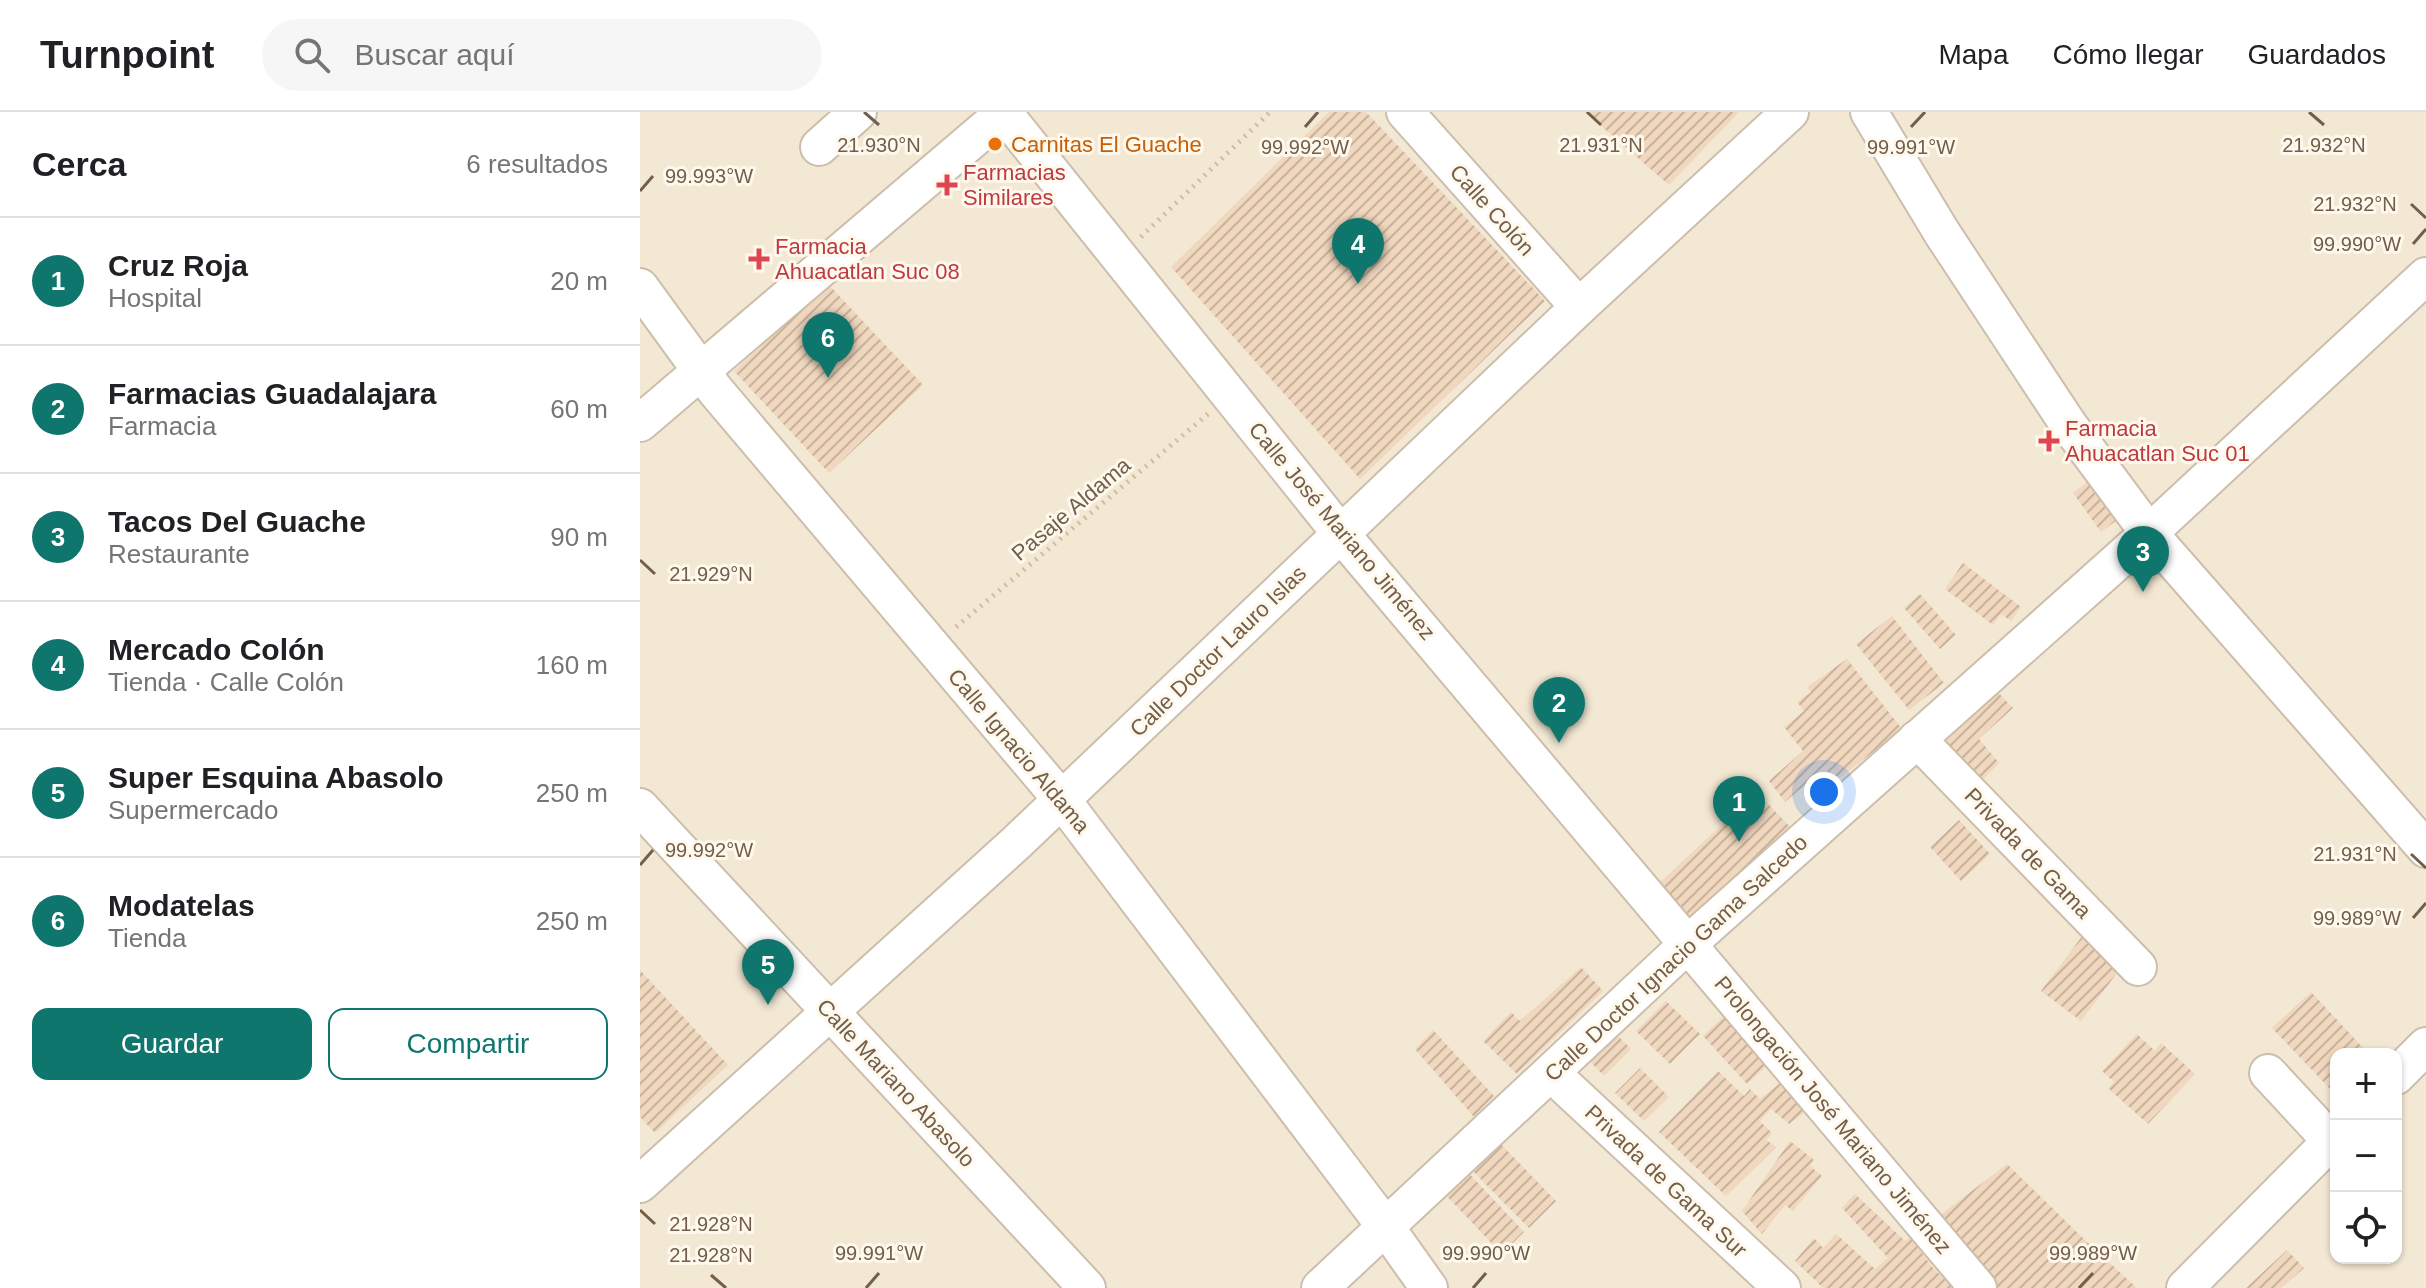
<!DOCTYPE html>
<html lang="es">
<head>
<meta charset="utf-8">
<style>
	body { margin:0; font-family:Arial,sans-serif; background:#f6f6f6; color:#202124 }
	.controls { position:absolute; right:24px; bottom:24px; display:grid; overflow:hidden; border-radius:16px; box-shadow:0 2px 6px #0004 }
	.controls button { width:72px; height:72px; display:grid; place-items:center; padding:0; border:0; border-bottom:2px solid #e0e0e0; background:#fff; color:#202124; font:40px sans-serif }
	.you { position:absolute; left:1184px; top:680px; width:28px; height:28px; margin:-20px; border:6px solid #fff; border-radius:50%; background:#1a73e8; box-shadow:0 0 0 12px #1a73e833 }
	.badge { display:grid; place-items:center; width:52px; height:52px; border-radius:50%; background:#0f766e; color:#fff; font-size:26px; font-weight:700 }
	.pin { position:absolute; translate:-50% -66px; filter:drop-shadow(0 2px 4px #0008) }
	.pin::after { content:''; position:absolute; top:42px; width:28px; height:24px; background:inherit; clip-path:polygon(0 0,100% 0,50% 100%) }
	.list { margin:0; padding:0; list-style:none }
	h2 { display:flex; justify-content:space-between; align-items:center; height:104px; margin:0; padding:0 32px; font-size:34px }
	h2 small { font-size:26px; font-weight:400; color:#757577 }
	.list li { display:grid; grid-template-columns:52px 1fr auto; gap:24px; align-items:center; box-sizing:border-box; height:128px; padding:0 32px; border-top:2px solid #e0e0e0 }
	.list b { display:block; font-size:30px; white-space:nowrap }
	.list p { margin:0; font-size:26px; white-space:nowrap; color:#757577 }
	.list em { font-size:26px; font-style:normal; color:#757577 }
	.actions { display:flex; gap:16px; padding:24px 32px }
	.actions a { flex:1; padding:18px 0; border:2px solid #0f766e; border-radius:16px; text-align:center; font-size:28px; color:#0f766e }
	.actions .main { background:#0f766e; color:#fff }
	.icon { flex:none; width:44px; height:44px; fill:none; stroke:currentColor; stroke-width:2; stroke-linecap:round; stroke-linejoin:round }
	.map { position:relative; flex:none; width:1786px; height:1176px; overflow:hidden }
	header { display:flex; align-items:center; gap:48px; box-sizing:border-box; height:112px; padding:0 40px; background:#fff; border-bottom:2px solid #e0e0e0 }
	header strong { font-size:38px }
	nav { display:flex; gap:44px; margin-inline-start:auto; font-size:28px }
	.search { width:560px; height:72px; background:#f6f6f6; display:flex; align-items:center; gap:20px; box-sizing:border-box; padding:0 28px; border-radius:44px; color:#757577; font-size:30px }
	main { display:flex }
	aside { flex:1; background:#fff }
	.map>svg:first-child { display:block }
	.residential { fill:#f3e8d4; fill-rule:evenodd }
	.building { fill:url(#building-hatch) }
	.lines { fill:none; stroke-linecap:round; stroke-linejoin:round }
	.minor-casing { stroke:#cdbeac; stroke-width:40 }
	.path { stroke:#d5baa1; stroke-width:5; stroke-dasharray:2 6; stroke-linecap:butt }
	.minor { stroke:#fff; stroke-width:36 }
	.ticks { fill:none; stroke:#735e4b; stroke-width:3 }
	.food-dot { fill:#e8710a; stroke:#fef9ec; stroke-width:3 }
	.health-dot { fill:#e0444e; stroke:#fef9ec; stroke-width:3 }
	.labels { text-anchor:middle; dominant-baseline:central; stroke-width:6; stroke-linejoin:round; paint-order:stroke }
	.food-label { font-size:22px; fill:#c56008; stroke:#fef9ec; text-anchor:start }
	.health-label { font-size:22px; fill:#be3a42; stroke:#fef9ec; text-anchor:start }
	.street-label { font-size:22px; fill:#735e4b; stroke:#fef9ec }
	.ticks-label { font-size:20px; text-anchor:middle; fill:#735e4b; stroke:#fef9ec; stroke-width:6; stroke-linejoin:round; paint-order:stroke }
</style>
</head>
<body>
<header>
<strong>Turnpoint</strong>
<div class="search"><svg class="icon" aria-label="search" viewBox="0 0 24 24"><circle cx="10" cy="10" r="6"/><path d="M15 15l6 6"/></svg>Buscar aquí</div>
<nav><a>Mapa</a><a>Cómo llegar</a><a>Guardados</a></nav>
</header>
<main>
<aside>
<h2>Cerca<small>6 resultados</small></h2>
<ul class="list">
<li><span class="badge">1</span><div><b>Cruz Roja</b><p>Hospital</p></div><em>20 m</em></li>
<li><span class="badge">2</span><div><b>Farmacias Guadalajara</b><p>Farmacia</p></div><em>60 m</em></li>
<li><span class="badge">3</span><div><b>Tacos Del Guache</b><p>Restaurante</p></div><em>90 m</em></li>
<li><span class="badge">4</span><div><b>Mercado Colón</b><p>Tienda · Calle Colón</p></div><em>160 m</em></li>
<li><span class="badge">5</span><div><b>Super Esquina Abasolo</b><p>Supermercado</p></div><em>250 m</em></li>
<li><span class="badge">6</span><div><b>Modatelas</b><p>Tienda</p></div><em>250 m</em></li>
</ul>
<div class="actions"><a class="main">Guardar</a><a>Compartir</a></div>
</aside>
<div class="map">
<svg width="1786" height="1176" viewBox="0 0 1786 1176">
	<defs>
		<pattern id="building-hatch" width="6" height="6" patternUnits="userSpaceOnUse" patternTransform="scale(2)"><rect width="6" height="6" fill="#f0d7be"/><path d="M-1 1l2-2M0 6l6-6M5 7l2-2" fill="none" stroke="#c7b29c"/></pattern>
	</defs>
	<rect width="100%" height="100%" fill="#fbf5e5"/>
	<path class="residential" d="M 0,0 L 1786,0 L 1786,1176 L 0,1176 ZM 1696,942 L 1756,942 L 1756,1146 L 1696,1146 Z"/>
	<g class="building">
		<polygon points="689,0 726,0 905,189 720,367 531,155"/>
		<polygon points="945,0 1099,0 1029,73"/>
		<polygon points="188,172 283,273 189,361 94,259"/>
		<polygon points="1452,366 1481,405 1461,420 1433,381"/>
		<polygon points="1323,451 1381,495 1371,509 1361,502 1353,513 1305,477"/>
		<polygon points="1280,482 1316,523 1300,537 1264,496"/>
		<polygon points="1252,504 1304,571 1269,598 1216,532"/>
		<polygon points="1207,547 1262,617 1191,673 1180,660 1145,690 1129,669 1163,639 1144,615 1164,599 1157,590 1171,580 1167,575"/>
		<polygon points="1348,570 1373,596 1339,627 1359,651 1335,675 1287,623"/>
		<polygon points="1117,680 1150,715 1048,808 1016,774"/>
		<polygon points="1319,708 1350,742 1321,769 1290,735"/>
		<polygon points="1443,823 1483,853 1441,909 1401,879"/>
		<polygon points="941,855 963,879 877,962 843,929 871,900 880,909"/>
		<polygon points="0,858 88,953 15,1021 0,1005"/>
		<polygon points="1671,880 1729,942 1696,942 1696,977 1693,980 1632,916"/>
		<polygon points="1026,889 1060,922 1030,952 996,919"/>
		<polygon points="1084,904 1128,953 1107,972 1063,924"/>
		<polygon points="967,913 991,937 964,964 941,940"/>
		<polygon points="793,918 854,984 834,1005 775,937"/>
		<polygon points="1497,922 1515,939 1521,931 1555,962 1508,1012 1468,976 1474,970 1462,959"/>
		<polygon points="1000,956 1029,985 1004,1009 975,981"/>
		<polygon points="1078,959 1104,984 1110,977 1120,987 1140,971 1166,999 1149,1012 1131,997 1120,1009 1132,1021 1126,1028 1136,1035 1086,1084 1019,1020"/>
		<polygon points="851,1022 916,1089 889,1116 824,1050"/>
		<polygon points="1150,1029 1174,1048 1170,1054 1182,1064 1153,1099 1145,1093 1122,1122 1102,1099"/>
		<polygon points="1367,1052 1446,1129 1497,1176 1357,1176 1299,1104"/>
		<polygon points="822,1054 884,1120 862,1142 799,1076"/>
		<polygon points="1215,1082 1265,1129 1270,1125 1293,1156 1314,1176 1183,1176 1155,1149 1174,1126 1183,1136 1196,1122 1235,1157 1248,1146 1202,1096"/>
		<polygon points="1647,1138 1664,1156 1641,1176 1606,1176"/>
	</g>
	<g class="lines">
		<g class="minor-casing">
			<g id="minor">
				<polyline points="363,0 701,422 1338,1176"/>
				<polyline points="765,0 939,195"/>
				<polyline points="1229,0 1302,121 1428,312 1509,421 1786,737"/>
				<polyline points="179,35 218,0"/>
				<polyline points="0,175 75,278 422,688 745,1114 789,1176"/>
				<polyline points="0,311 365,0"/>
				<polyline points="1277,627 1498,855"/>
				<polyline points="0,695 447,1176"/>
				<polyline points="911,961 1142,1176"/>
				<polyline points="1628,961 1691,1029"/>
				<polyline points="1756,964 1786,934"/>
				<polyline points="0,1072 376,731 939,195 1150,0"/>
				<polyline points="680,1176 1049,831 1509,421 1786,164"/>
				<polyline points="1545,1176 1696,1024"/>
			</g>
		</g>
		<g class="path">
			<polyline points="501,125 630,0"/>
			<polyline points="316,515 568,302"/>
		</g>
		<use href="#minor" class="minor"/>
	</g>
	<path class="ticks" d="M 224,0 L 239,13M 947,0 L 961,13M 1669,0 L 1684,13M 665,15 L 678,0M 1271,15 L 1285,0M 0,79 L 13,64M 1771,92 L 1786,106M 1773,132 L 1786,117M 0,448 L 15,462M 1771,742 L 1786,756M 0,753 L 13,738M 1773,806 L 1786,791M 0,1098 L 15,1112M 71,1163 L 86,1176M 226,1176 L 239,1161M 833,1176 L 846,1161M 1439,1176 L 1453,1161"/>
	<circle class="food-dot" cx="355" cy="32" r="8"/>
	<g class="health-dot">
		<path d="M303 61h8v8h8v8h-8v8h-8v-8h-8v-8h8z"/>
		<path d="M115 135h8v8h8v8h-8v8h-8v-8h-8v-8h8z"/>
		<path d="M1405 317h8v8h8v8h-8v8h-8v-8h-8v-8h8z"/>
	</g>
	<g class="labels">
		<g class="food-label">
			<text x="371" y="32">Carnitas El Guache</text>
		</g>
		<g class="health-label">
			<text x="323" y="60">Farmacias<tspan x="323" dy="25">Similares</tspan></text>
			<text x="135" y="134">Farmacia<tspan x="135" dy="25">Ahuacatlan Suc 08</tspan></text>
			<text x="1425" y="316">Farmacia<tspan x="1425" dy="25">Ahuacatlan Suc 01</tspan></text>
		</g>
		<g class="street-label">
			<text transform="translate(852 98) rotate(48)">Calle Colón</text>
			<text transform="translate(431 397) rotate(-40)">Pasaje Aldama</text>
			<text transform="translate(702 419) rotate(50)">Calle José Mariano Jiménez</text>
			<text transform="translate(578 539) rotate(-44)">Calle Doctor Lauro Islas</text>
			<text transform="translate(379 639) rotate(50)">Calle Ignacio Aldama</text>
			<text transform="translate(1388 741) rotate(46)">Privada de Gama</text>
			<text transform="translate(1036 846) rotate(-43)">Calle Doctor Ignacio Gama Salcedo</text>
			<text transform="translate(256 971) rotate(47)">Calle Mariano Abasolo</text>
			<text transform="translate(1193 1003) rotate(50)">Prolongación José Mariano Jiménez</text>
			<text transform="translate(1026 1069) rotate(43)">Privada de Gama Sur</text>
		</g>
	</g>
	<g class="ticks-label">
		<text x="1684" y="40">21.932°N</text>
		<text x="239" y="40">21.930°N</text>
		<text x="961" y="40">21.931°N</text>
		<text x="665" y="42">99.992°W</text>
		<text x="1271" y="42">99.991°W</text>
		<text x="69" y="71">99.993°W</text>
		<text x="1715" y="99">21.932°N</text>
		<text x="1717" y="139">99.990°W</text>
		<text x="71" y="469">21.929°N</text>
		<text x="69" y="745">99.992°W</text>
		<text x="1715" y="749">21.931°N</text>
		<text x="1717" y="813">99.989°W</text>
		<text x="71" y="1119">21.928°N</text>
		<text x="239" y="1148">99.991°W</text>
		<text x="846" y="1148">99.990°W</text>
		<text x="1453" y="1148">99.989°W</text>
		<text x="71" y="1150">21.928°N</text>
	</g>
</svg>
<div class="controls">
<button>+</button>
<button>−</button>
<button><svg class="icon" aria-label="locate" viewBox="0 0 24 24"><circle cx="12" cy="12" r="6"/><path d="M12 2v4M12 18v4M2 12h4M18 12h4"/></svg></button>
</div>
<div class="you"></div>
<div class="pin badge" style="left:1099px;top:730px">1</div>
<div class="pin badge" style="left:919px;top:631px">2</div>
<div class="pin badge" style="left:1503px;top:480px">3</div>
<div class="pin badge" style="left:718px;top:172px">4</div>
<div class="pin badge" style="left:128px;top:893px">5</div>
<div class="pin badge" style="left:188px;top:266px">6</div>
</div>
</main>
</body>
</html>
